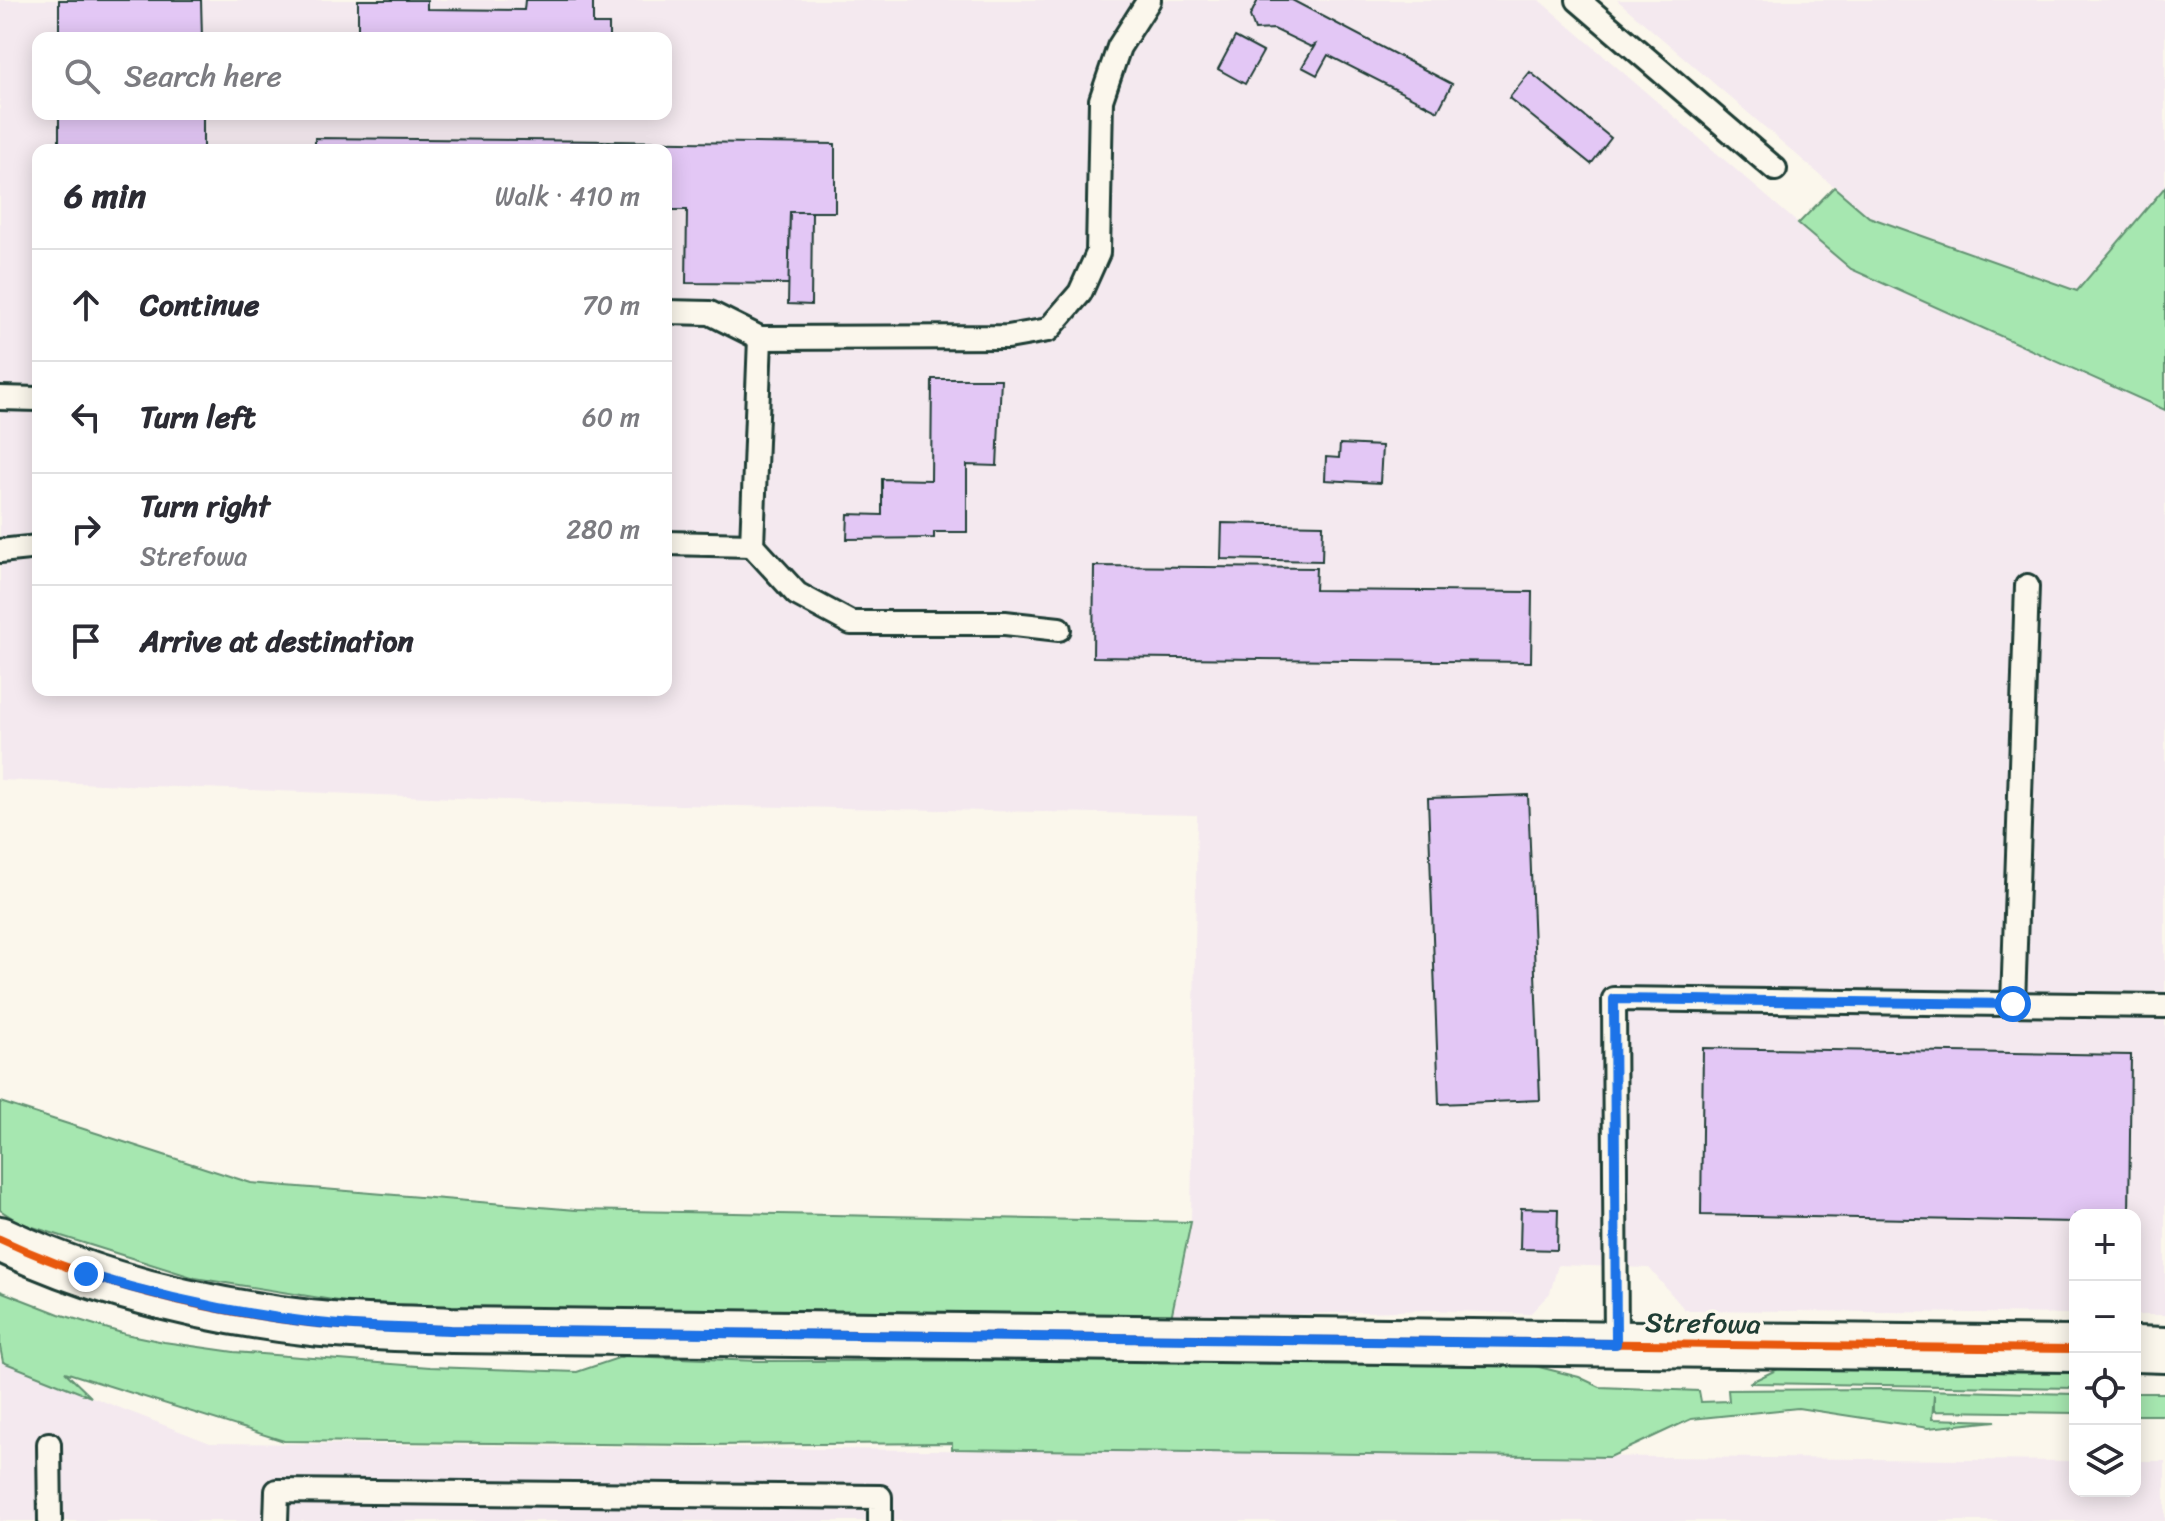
<!DOCTYPE html>
<html lang="en">
<head>
<meta charset="utf-8">
<style>
	body { margin:0; font-family:Sriracha,sans-serif; background:#f2f2f3; color:#2b2b33 }
	.controls { position:absolute; right:24px; bottom:24px; display:grid; overflow:hidden; border-radius:16px; box-shadow:0 4px 20px #0003 }
	.controls button { width:72px; height:72px; display:grid; place-items:center; padding:0; border:0; border-bottom:2px solid #e1e1e2; background:#fff; color:#2b2b33; font:40px sans-serif }
	.stop { position:absolute; width:24px; height:24px; margin:-18px; border:6px solid #1a73e8; border-radius:50%; background:#fff }
	.stop.end { background:#1a73e8; border-color:#fff; box-shadow:0 2px 8px #0008 }
	.list { margin:0; padding:0; list-style:none }
	h2 { display:flex; justify-content:space-between; align-items:center; height:104px; margin:0; padding:0 32px; font-size:34px }
	h2 small { font-size:26px; font-weight:400; color:#7c7c81 }
	.list li { display:grid; grid-template-columns:52px 1fr auto; gap:24px; align-items:center; box-sizing:border-box; height:112px; padding:0 32px; border-top:2px solid #e1e1e2 }
	.list b { display:block; font-size:30px; white-space:nowrap }
	.list p { margin:0; font-size:26px; white-space:nowrap; color:#7c7c81 }
	.list em { font-size:26px; font-style:normal; color:#7c7c81 }
	.icon { flex:none; width:44px; height:44px; fill:none; stroke:currentColor; stroke-width:2; stroke-linecap:round; stroke-linejoin:round }
	.map { position:relative; flex:none; width:2165px; height:1521px; overflow:hidden }
	.search { position:absolute; background:#fff; box-shadow:0 4px 20px #0003; left:32px; top:32px; width:640px; height:88px; display:flex; align-items:center; gap:20px; box-sizing:border-box; padding:0 28px; border-radius:16px; color:#7c7c81; font-size:30px }
	.panel { position:absolute; background:#fff; box-shadow:0 4px 20px #0003; left:32px; top:144px; width:640px; height:552px; border-radius:16px }
	.map>svg:first-child { display:block }
	.built { fill:#f4e9ef; fill-rule:evenodd }
	.green { fill:#a6e7b0; stroke:#629272; stroke-width:2 }
	.building { fill:#e3c7f5; stroke:#1f3d34; stroke-width:2 }
	.lines { fill:none; stroke-linecap:round; stroke-linejoin:round }
	.lane-casing { stroke:#1f3d34; stroke-width:28 }
	.secondary-casing { stroke:#1f3d34; stroke-width:50 }
	.lane { stroke:#fbf7ec; stroke-width:22 }
	.secondary { stroke:#fbf7ec; stroke-width:44 }
	.cycleway-casing { stroke:#fbf7ec; stroke-width:13 }
	.cycleway { stroke:#e8590c; stroke-width:8 }
	.route { stroke:#1a73e8; stroke-width:10 }
	.labels { text-anchor:middle; dominant-baseline:central; stroke-width:7; stroke-linejoin:round; paint-order:stroke }
	.street-label { font-size:28px; fill:#1f3d34; stroke:#fbf7ec }
</style>
</head>
<body>
<div class="map">
<svg width="2165" height="1521" viewBox="0 0 2165 1521">
	<rect width="100%" height="100%" fill="#fbf7ec"/>
	<filter id="ink" filterUnits="userSpaceOnUse"><feTurbulence type="fractalNoise" baseFrequency=".0125" numOctaves="2"/><feDisplacementMap in="SourceGraphic" scale="16" xChannelSelector="R" yChannelSelector="G"/><feConvolveMatrix kernelMatrix="1 2 1 2 8 2 1 2 1" color-interpolation-filters="sRGB"/></filter>
	<g filter="url(#ink)">
		<g class="built">
			<path d="M 0,0 L 1539,0 L 1851,269 L 2165,410 L 2165,1315 L 2135,1315 L 2135,1215 L 2075,1215 L 2075,1314 L 1685,1310 L 1649,1268 L 1558,1265 L 1550,1293 L 1530,1314 L 1429,1310 L 1171,1318 L 1191,1222 L 1197,815 L 583,803 L 0,780 ZM 38,38 L 666,38 L 666,114 L 38,114 ZM 38,150 L 666,150 L 666,690 L 38,690 Z"/>
			<polygon points="1617,0 2165,0 2165,187 2077,291 1869,217"/>
			<polygon points="0,1361 210,1443 2075,1461 2075,1491 2135,1491 2135,1461 2165,1461 2165,1521 0,1521"/>
		</g>
		<g class="green">
			<polygon points="1834,187 1869,217 2077,291 2165,187 2165,410 1851,269 1798,224"/>
			<polygon points="0,1102 251,1183 576,1210 1191,1222 1171,1318 688,1319 345,1302 195,1278 20,1223 0,1210"/>
			<polygon points="0,1291 59,1314 125,1334 164,1342 234,1352 430,1367 577,1372 624,1356 759,1361 1216,1360 1247,1363 1531,1365 1579,1377 1600,1387 1699,1391 1701,1402 1729,1401 1728,1390 1885,1389 2075,1394 2075,1413 1934,1411 1934,1395 1932,1419 1996,1421 1928,1428 1798,1408 1691,1419 1610,1457 952,1449 952,1443 698,1445 284,1441 65,1372 91,1397 3,1362 0,1347"/>
			<polygon points="1793,1367 2075,1371 2075,1388 1749,1383 1780,1368"/>
			<rect x="2135" y="1393" width="30" height="22"/>
		</g>
		<g class="building">
			<polygon points="59,0 201,0 202,38 59,38"/>
			<polygon points="358,0 427,0 427,9 524,10 525,0 593,0 593,24 609,24 609,38 358,38"/>
			<polygon points="1258,0 1292,0 1452,84 1438,111 1328,55 1317,75 1302,67 1315,45 1311,47 1274,29 1255,30 1250,16"/>
			<polygon points="1235,37 1263,52 1245,84 1218,69"/>
			<polygon points="1530,72 1611,138 1591,164 1509,98"/>
			<rect x="59" y="114" width="144" height="36"/>
			<polygon points="315,138 610,141 609,150 315,150"/>
			<polygon points="610,141 835,144 835,212 790,212 789,284 686,283 687,210 666,210 666,150 609,150"/>
			<polygon points="790,212 812,212 811,305 788,304"/>
			<polygon points="932,379 1001,379 997,466 967,465 967,532 934,532 934,538 847,539 848,514 882,515 882,479 931,480"/>
			<polygon points="1340,444 1382,446 1380,483 1325,480 1326,457 1339,458"/>
			<polygon points="1222,523 1323,525 1322,561 1221,559"/>
			<polygon points="1094,566 1316,568 1315,590 1532,592 1531,662 1093,657"/>
			<polygon points="1528,795 1540,1100 1439,1104 1428,798"/>
			<polygon points="1703,1048 2131,1055 2129,1215 2075,1215 2075,1222 1701,1215"/>
			<polygon points="1521,1208 1558,1209 1557,1250 1520,1249"/>
		</g>
		<g class="lines">
			<g class="lane-casing">
				<g id="lane">
					<polyline points="1578,0 1775,169"/>
					<polyline points="666,312 710,313 760,338 1008,337 1048,330 1080,293 1098,253 1101,100 1119,47 1149,0"/>
					<polyline points="760,338 752,545 797,594 851,623 1005,623 1059,629"/>
					<polyline points="0,398 38,399"/>
					<polyline points="666,543 752,545"/>
					<polyline points="0,551 38,547"/>
					<polyline points="2013,1004 2027,586"/>
					<polyline points="1616,1344 1614,999 2165,1006"/>
					<polyline points="49,1444 50,1521"/>
					<polyline points="276,1521 277,1491 880,1497 880,1521"/>
				</g>
			</g>
			<g class="secondary-casing">
				<g id="secondary">
					<path d="M 0,1239 C 97,1285 205,1311 311,1323 C 358,1328 405,1328 451,1330 L 2075,1349"/>
					<polyline points="2135,1349 2165,1350"/>
				</g>
			</g>
			<use href="#lane" class="lane"/>
			<use href="#secondary" class="secondary"/>
			<g class="cycleway-casing">
				<path id="cycleway" d="M 0,1239 C 97,1285 205,1311 311,1323 C 358,1328 405,1328 451,1330 L 2075,1349"/>
			</g>
			<use href="#cycleway" class="cycleway"/>
		</g>
	</g>
	<g class="lines" filter="url(#ink)">
		<path class="route" d="M 86,1274 C 159,1297 233,1313 309,1322 C 356,1328 404,1328 451,1330 L 1616,1344 L 1614,999 L 2013,1004"/>
	</g>
	<g class="labels">
		<g class="street-label">
			<text transform="translate(1703 1323) rotate(1)">Strefowa</text>
		</g>
	</g>
</svg>
<div class="controls">
<button>+</button>
<button>−</button>
<button><svg class="icon" aria-label="locate" viewBox="0 0 24 24"><circle cx="12" cy="12" r="6"/><path d="M12 2v4M12 18v4M2 12h4M18 12h4"/></svg></button>
<button><svg class="icon" aria-label="layers" viewBox="0 0 24 24"><path d="M12 4l9 5-9 5-9-5zM3 14l9 5 9-5"/></svg></button>
</div>
<div class="stop" style="left:2013px;top:1004px"></div>
<div class="stop end" style="left:86px;top:1274px"></div>
<div class="search"><svg class="icon" aria-label="search" viewBox="0 0 24 24"><circle cx="10" cy="10" r="6"/><path d="M15 15l6 6"/></svg>Search here</div>
<section class="panel">
<h2>6 min<small>Walk · 410 m</small></h2>
<ul class="list">
<li><svg class="icon" aria-label="ahead" viewBox="0 0 24 24"><path d="M12 20V5M6 11l6-6 6 6"/></svg><div><b>Continue</b></div><em>70 m</em></li>
<li><svg class="icon" aria-label="left" viewBox="0 0 24 24"><path d="M17 20v-9H6M10 6l-5 5 5 5"/></svg><div><b>Turn left</b></div><em>60 m</em></li>
<li><svg class="icon" aria-label="right" viewBox="0 0 24 24"><path d="M7 20v-9h11M14 6l5 5-5 5"/></svg><div><b>Turn right</b><p>Strefowa</p></div><em>280 m</em></li>
<li><svg class="icon" aria-label="arrive" viewBox="0 0 24 24"><path d="M6 21V4h12l-3 4 3 4H6"/></svg><div><b>Arrive at destination</b></div></li>
</ul>
</section>
</div>
</body>
</html>
